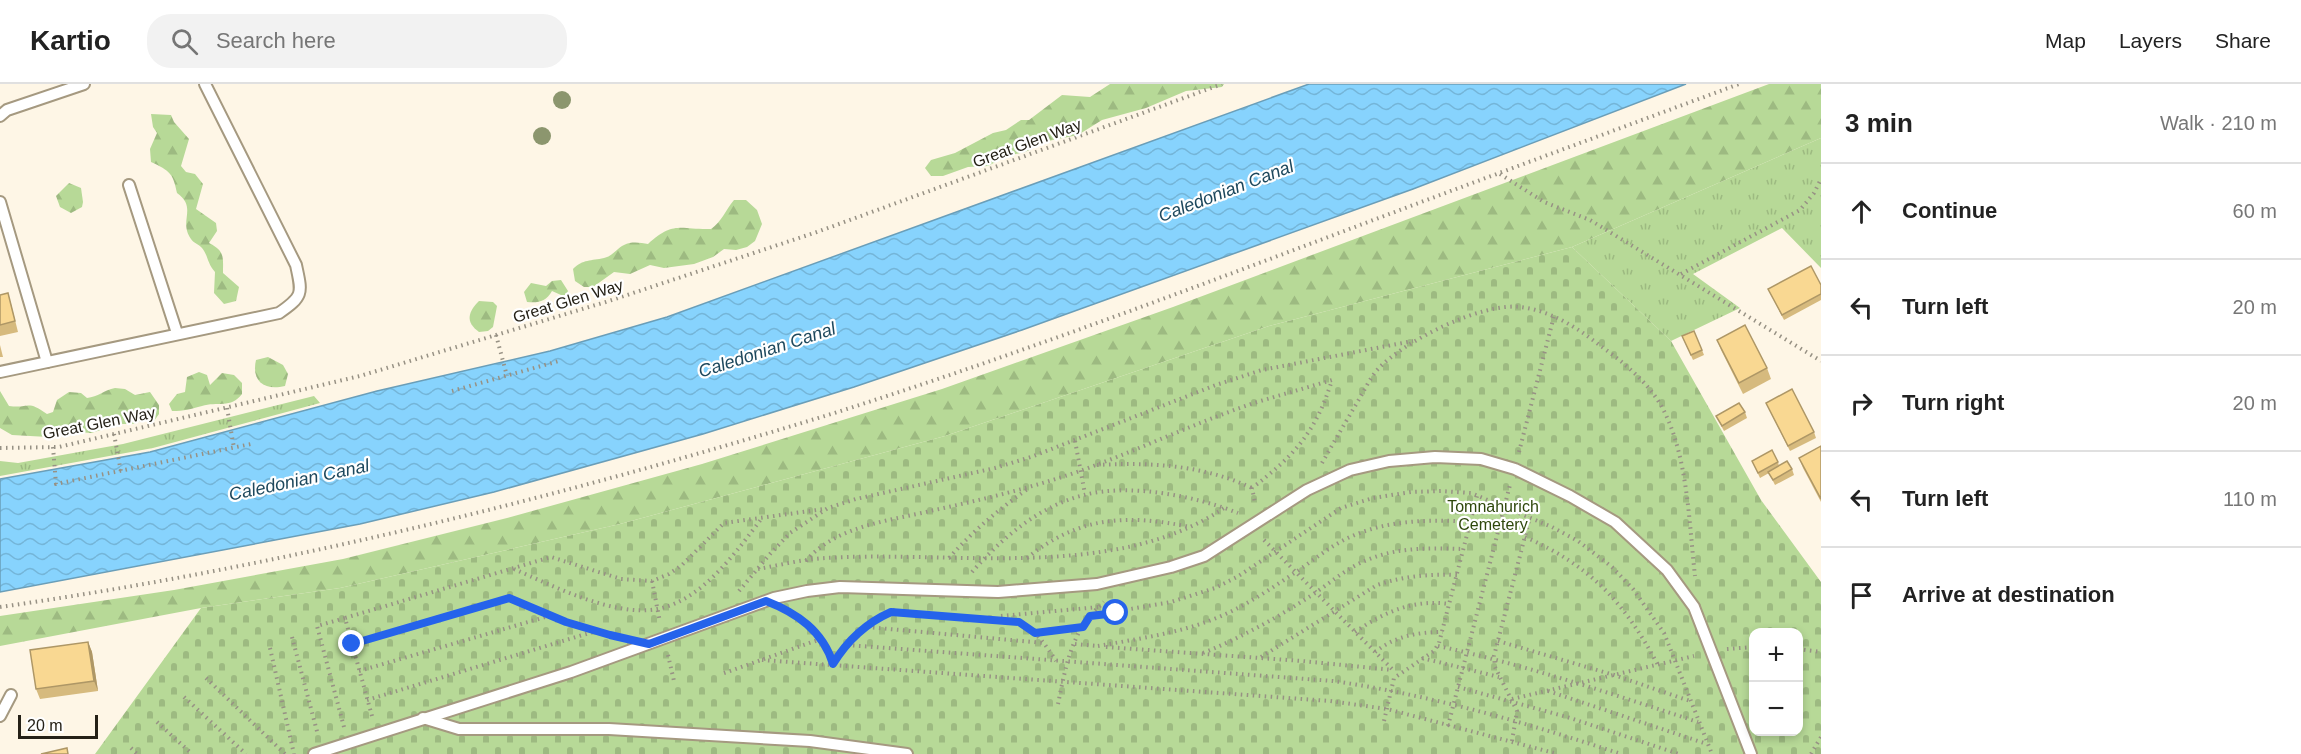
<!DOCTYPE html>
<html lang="en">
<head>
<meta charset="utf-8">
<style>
	body { margin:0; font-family:Helvetica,sans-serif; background:#f2f2f2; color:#222 }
	.controls { position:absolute; right:18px; bottom:18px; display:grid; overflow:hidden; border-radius:12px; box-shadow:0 3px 9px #0003 }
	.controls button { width:54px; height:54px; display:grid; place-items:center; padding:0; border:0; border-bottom:2px solid #e0e0e0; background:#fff; color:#222; font:30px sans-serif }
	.scale { position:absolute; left:18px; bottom:15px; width:80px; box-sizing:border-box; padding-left:6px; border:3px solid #252117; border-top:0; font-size:16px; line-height:21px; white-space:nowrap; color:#252117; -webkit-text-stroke:4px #fff; paint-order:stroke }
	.stop { position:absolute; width:18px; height:18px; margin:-14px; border:4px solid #2563eb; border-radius:50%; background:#fff }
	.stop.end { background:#2563eb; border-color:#fff; box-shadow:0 2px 6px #0008 }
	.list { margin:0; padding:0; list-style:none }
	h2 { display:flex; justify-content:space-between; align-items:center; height:78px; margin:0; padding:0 24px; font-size:26px }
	h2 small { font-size:20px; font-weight:400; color:#767676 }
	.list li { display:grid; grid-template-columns:39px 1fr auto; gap:18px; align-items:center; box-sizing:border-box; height:96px; padding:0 24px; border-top:2px solid #e0e0e0 }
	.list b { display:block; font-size:22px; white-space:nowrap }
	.list em { font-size:20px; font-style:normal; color:#767676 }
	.icon { flex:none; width:33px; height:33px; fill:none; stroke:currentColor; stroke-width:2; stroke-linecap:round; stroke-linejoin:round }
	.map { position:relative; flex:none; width:1821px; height:670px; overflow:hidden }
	header { display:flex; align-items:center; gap:36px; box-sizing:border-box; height:84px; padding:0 30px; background:#fff; border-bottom:2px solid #e0e0e0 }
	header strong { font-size:28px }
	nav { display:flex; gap:33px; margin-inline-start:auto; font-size:21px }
	.search { width:420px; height:54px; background:#f2f2f2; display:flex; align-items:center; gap:15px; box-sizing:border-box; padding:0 21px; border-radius:24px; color:#767676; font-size:22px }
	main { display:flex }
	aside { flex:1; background:#fff }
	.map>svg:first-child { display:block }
	.grass { fill:url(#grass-tufts) }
	.forest { fill:url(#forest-firs) }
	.cemetery { fill:url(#cemetery-stones); fill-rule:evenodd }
	.water { fill:url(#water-waves); stroke:#6a9eb8; stroke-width:1.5 }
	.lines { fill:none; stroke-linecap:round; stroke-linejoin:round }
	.service-casing { stroke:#a59980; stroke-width:14 }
	.path { stroke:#979184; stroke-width:4; stroke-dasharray:1.5 4.5; stroke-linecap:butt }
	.service { stroke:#fff; stroke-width:10 }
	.tree { fill:#8c966e }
	.wall { fill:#d6ba7e }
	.shaded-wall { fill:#ae9766 }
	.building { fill:#f9d892; stroke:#ae9766; stroke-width:1.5 }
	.route { stroke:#2563eb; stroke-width:8 }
	.labels { text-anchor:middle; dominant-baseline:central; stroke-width:4.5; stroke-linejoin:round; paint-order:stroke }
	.street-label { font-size:16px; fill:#252117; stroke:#fff }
	.park-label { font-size:16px; fill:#2e470b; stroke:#fff }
	.water-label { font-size:18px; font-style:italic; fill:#1d485d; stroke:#fff }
</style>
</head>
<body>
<header>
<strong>Kartio</strong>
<div class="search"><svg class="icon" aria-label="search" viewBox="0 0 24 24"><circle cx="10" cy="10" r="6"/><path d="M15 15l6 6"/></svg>Search here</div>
<nav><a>Map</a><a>Layers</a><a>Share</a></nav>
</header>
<main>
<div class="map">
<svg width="1821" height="670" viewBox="0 0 1821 670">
	<defs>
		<pattern id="grass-tufts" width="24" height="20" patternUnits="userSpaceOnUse" patternTransform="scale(1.5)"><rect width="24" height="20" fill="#b7d997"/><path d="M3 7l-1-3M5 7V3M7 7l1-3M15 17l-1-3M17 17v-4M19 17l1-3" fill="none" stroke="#9dba81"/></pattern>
		<pattern id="forest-firs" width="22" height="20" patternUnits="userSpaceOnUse" patternTransform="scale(1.5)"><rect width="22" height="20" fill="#b7d997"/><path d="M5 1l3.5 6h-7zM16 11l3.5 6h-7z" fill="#9dba81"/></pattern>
		<pattern id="cemetery-stones" width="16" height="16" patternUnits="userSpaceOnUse" patternTransform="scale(1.5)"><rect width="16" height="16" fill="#b7d997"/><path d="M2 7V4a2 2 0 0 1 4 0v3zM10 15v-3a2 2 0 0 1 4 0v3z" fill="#9dba81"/></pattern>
		<pattern id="water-waves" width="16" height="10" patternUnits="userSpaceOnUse" patternTransform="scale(1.5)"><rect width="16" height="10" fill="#87d3fd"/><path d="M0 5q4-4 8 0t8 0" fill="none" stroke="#74b5d8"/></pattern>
	</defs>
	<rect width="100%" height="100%" fill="#fef6e6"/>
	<g class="grass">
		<polygon points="1821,54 1821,184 1782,144 1693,190 1740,224 1671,257 1572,163"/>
		<polygon points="314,312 320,319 153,364 0,392 0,377 18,379 123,360"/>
	</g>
	<g class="forest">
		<polygon points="1110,0 1224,0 1222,3 1186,7 1146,24 1102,36 1078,51 1048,57 1025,68 1007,72 988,82 968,83 943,92 931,92 925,84 931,76 955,69 993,49 1006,46 1021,36 1029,36 1062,11 1090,13"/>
		<polygon points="1769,0 1821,0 1821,54 1572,163 1269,242 945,352 620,440 340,504 201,524 0,562 0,532 174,506 343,475 507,434 702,380 942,305 1173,223"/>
		<path d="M 151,30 L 171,31 L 174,38 L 189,55 L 181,82 L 186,88 L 195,90 L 203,100 L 196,125 L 216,139 L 217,147 L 209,159 C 225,167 223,173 223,189 L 239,203 L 236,217 L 224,220 L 214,209 L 215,188 C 207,179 208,171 202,164 C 199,160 193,159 191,155 C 178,137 198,124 177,109 C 173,89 170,87 151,78 L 150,65 L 157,49 L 153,43 Z"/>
		<polygon points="69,99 81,104 83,118 82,123 71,129 60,123 56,112"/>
		<path d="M 734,116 L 746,116 L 757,126 L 762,140 L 755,157 L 747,163 L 736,166 L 724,165 L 713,173 L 694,180 L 664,184 L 650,181 L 630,190 L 614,188 L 593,203 L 584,203 L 575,197 L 573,185 C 583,175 591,177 604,174 C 613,172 617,164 624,161 C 632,157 641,159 648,160 C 674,136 681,146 711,145 C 722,137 725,127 734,116 Z"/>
		<path d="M 561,196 L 568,207 L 566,211 L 561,211 L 552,207 C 546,218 538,219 527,218 L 524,208 L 531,199 L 546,202 L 552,197 Z"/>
		<path d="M 479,217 L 493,218 L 497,222 L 493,243 L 488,247 L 479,248 C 465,238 468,228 479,217 Z"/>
		<path d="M 268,273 L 283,281 L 288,290 L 285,302 C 265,307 251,298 256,276 Z"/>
		<path d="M 199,288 L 207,291 L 210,301 L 222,289 L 234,291 L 242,299 L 242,310 C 231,325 217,317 202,322 C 191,325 184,327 172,327 L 169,320 L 177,310 L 185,308 L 187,293 Z"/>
		<path d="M 115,304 L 125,305 L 135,311 L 150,308 L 159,321 L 159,330 L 154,337 L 142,337 L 133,340 L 110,340 L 101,346 L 91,349 L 77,348 L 48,353 L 12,351 L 0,344 L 0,307 L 9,322 C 30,325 26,315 47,330 L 53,328 L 57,316 L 69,308 L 81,309 L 87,314 C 98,313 104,306 115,304 Z"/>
	</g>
	<path class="cemetery" d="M 1572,163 L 1671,257 L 1761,416 L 1821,498 L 1821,670 L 95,670 L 201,524 L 340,504 L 620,440 L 945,352 L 1269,242 ZM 1754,548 L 1798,548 L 1798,648 L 1754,648 Z"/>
	<polygon class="water" points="1309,0 1686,0 1413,105 1022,246 854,303 703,350 494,408 360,440 0,508 0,395 150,368 377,307 550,267 667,233"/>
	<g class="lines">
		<g class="service-casing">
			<g id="service">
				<polyline points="0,32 7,26 84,0"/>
				<polyline points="129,101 177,249"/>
				<polyline points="0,118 47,278"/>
				<path d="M 0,288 L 279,229 C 304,212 302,209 296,181 L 205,0"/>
				<polyline points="0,632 11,611"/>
				<polyline points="423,634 459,645 609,645 810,657 907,670"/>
				<polyline points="314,670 571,588 774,514 807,507 840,503 998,508 1097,500 1171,483 1204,472 1307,406 1350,386 1389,377 1435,373 1481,375 1515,385 1570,412 1615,438 1667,486 1694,523 1751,670"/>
			</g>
		</g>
		<g class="path">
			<polyline points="1500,90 1544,118 1590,136 1821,277"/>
			<polyline points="1681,190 1800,126 1814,109 1821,95"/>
			<polyline points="496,251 507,292"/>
			<polyline points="452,307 559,277"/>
			<polyline points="227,324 234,364"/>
			<polyline points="114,350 121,388"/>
			<polyline points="1075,357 1085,410"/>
			<polyline points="53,363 56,400 251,360"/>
			<polyline points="0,364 59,363 360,292 609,217 817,148 1222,0"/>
			<polyline points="1519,368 1554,232"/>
			<path d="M 1322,379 C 1335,356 1348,334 1361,312 C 1366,303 1371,293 1378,285 C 1404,257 1482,218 1521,223 C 1550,227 1575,242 1598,260 C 1623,278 1650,299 1664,327 C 1688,375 1689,439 1695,492"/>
			<path d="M 1097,381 C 1150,378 1203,381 1252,404"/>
			<path d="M 1525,453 C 1591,482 1624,518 1658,581"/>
			<polyline points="1264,456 1392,585"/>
			<path d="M 949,474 C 973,447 999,425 1029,404"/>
			<path d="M 1027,474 C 1079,432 1127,430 1190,443"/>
			<path d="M 806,477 C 835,442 889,437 930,427 C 981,416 1031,404 1080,387 C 1138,366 1195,339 1254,319 C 1280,311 1306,304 1332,296 C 1316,348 1294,372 1252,404 L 1255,419"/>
			<path d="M 514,485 C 553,502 614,533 657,525 C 702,517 736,468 762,434"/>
			<path d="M 758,485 C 780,481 804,475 826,474 C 951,466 1114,498 1224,424"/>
			<path d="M 972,488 C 1002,454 1039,422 1084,411 C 1130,399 1195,412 1238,429"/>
			<polyline points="652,497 660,538"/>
			<polyline points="739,507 770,470 790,449 828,424 856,415 995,384 1031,373 1216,301 1262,286 1413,257"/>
			<path d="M 0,523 C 281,483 557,414 828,331 C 1037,265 1242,185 1448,108 C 1545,72 1642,36 1739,0"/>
			<path d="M 792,528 C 812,540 827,558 833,580 C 849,554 870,538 898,524"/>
			<path d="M 893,528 L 1019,538 C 1036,547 1046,561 1056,577"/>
			<polyline points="1001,532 1099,523"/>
			<polyline points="1090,532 1171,518 1215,504 1237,493 1341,424 1373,414 1411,408 1441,407 1471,409 1552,443 1578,457 1612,483 1633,505 1664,549 1712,670"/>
			<polyline points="867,543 1044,559"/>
			<path d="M 1355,548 C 1384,528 1414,515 1449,520"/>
			<polyline points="1035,549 1082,543"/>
			<polyline points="292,553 318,651"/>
			<polyline points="1498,557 1614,591 1690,617"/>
			<polyline points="352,560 509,514 566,538 614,552"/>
			<polyline points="1075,560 1098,562"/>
			<path d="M 847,561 L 1333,597 C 1431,611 1527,639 1621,670"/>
			<path d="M 1098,562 C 1142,554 1189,548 1230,528 C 1253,517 1275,502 1296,488 C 1314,476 1330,462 1350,453 C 1387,436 1430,435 1470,438"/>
			<path d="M 1438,562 C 1526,581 1612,610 1698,638"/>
			<polyline points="1106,563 1302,577 1393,586"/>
			<polyline points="270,564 294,670"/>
			<polyline points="1727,565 1754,563"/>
			<polyline points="1798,565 1821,568"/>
			<path d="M 1375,568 C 1395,552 1418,548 1443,548"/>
			<path d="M 1203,569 C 1240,554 1275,535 1309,513 C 1328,501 1346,484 1367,476 C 1397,463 1432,464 1463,465"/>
			<polyline points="668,571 674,597"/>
			<path d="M 1261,573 L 1377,501 C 1404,492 1429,490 1457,491"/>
			<polyline points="1422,574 1499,593"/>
			<polyline points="762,576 1330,617 1387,625 1558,670"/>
			<polyline points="359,587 549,532"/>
			<polyline points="724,589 821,555"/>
			<polyline points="206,594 285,670"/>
			<polyline points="1458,603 1567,633 1679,670"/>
			<polyline points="1548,607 1707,660"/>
			<polyline points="184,613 246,670"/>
			<polyline points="1512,615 1694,572"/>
			<polyline points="367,616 596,547"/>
			<path d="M 1058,620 C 1064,591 1070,555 1090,532 C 1094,527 1099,523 1104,518"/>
			<polyline points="372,632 345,534 551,473 621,495 652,497 669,490 682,481 724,439 824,425"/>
			<polyline points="1384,637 1394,594 1434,567 1439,559 1477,412"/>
			<polyline points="157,638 192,670"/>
			<polyline points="1448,642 1510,401"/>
			<polyline points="344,643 317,542 345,534"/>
			<polyline points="1512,657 1517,627 1495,583 1494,572 1530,433"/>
			<polyline points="131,664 137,670"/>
			<polyline points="1811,670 1821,653"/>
		</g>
		<use href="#service" class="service"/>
	</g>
	<g class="tree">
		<circle cx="562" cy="16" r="9"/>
		<circle cx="542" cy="52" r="9"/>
	</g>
	<g class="wall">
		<polygon points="1821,201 1821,216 1784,236 1768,205"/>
		<polygon points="0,211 11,220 18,248 0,252"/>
		<polygon points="1682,252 1702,266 1704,271 1693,276"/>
		<polygon points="1717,256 1767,284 1771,295 1743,310 1721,266"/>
		<polygon points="0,261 3,273 0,273"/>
		<polygon points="1766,319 1814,348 1816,354 1790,367"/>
		<polygon points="1745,328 1747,334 1724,347 1716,332"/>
		<polygon points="1821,362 1821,418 1803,384 1799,374"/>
		<polygon points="1752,377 1778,378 1779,382 1792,385 1794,391 1775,401 1769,389 1760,394"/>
		<polygon points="88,558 92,568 98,607 40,615 36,605"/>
	</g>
	<polygon class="shaded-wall" points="88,558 92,568 98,607 94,597"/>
	<g class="building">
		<polygon points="1811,182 1821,201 1821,210 1782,231 1768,205"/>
		<polygon points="8,209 15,237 0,241 0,211"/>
		<polygon points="1745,241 1767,284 1739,299 1717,256"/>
		<polygon points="1694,247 1702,266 1691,271 1682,252"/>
		<polygon points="1792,305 1814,348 1788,362 1766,319"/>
		<polygon points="1739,319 1745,328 1722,342 1716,332"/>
		<polygon points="1821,362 1821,415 1799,374"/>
		<polygon points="1772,366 1778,378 1758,389 1752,377"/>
		<polygon points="1787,377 1792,385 1773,396 1768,388"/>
		<polygon points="88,558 94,597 36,605 30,566"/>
		<polygon points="67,664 68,670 41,670"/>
	</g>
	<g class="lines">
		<path class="route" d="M 352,560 L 509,514 L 566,538 L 610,551 L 649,560 L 766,517 C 797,529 823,547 833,580 C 847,557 866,539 891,528 L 1019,538 L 1035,549 L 1083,543 L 1090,532 L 1116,529"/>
	</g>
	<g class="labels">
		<g class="street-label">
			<text transform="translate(1027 59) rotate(-20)">Great Glen Way</text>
			<text transform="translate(568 217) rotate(-17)">Great Glen Way</text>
			<text transform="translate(99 339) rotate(-11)">Great Glen Way</text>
		</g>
		<g class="park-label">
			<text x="1493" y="422">Tomnahurich<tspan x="1493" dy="18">Cemetery</tspan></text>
		</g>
		<g class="water-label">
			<text transform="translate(1226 107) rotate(-21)">Caledonian Canal</text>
			<text transform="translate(767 266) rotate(-18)">Caledonian Canal</text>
			<text transform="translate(299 396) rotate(-12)">Caledonian Canal</text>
		</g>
	</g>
</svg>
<div class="controls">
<button>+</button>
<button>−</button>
</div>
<div class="scale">20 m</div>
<div class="stop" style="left:1116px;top:529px"></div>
<div class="stop end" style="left:352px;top:560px"></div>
</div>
<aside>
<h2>3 min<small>Walk · 210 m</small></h2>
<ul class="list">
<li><svg class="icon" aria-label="ahead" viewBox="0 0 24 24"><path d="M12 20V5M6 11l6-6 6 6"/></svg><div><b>Continue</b></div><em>60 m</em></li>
<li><svg class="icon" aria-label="left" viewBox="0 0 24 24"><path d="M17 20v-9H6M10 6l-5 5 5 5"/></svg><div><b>Turn left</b></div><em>20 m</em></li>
<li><svg class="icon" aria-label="right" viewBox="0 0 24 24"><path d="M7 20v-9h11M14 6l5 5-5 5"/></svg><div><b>Turn right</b></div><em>20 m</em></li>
<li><svg class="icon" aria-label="left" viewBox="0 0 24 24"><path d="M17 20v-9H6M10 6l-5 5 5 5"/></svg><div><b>Turn left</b></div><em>110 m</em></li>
<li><svg class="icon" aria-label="arrive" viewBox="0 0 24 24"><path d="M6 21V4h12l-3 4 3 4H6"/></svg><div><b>Arrive at destination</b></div></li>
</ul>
</aside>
</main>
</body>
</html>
